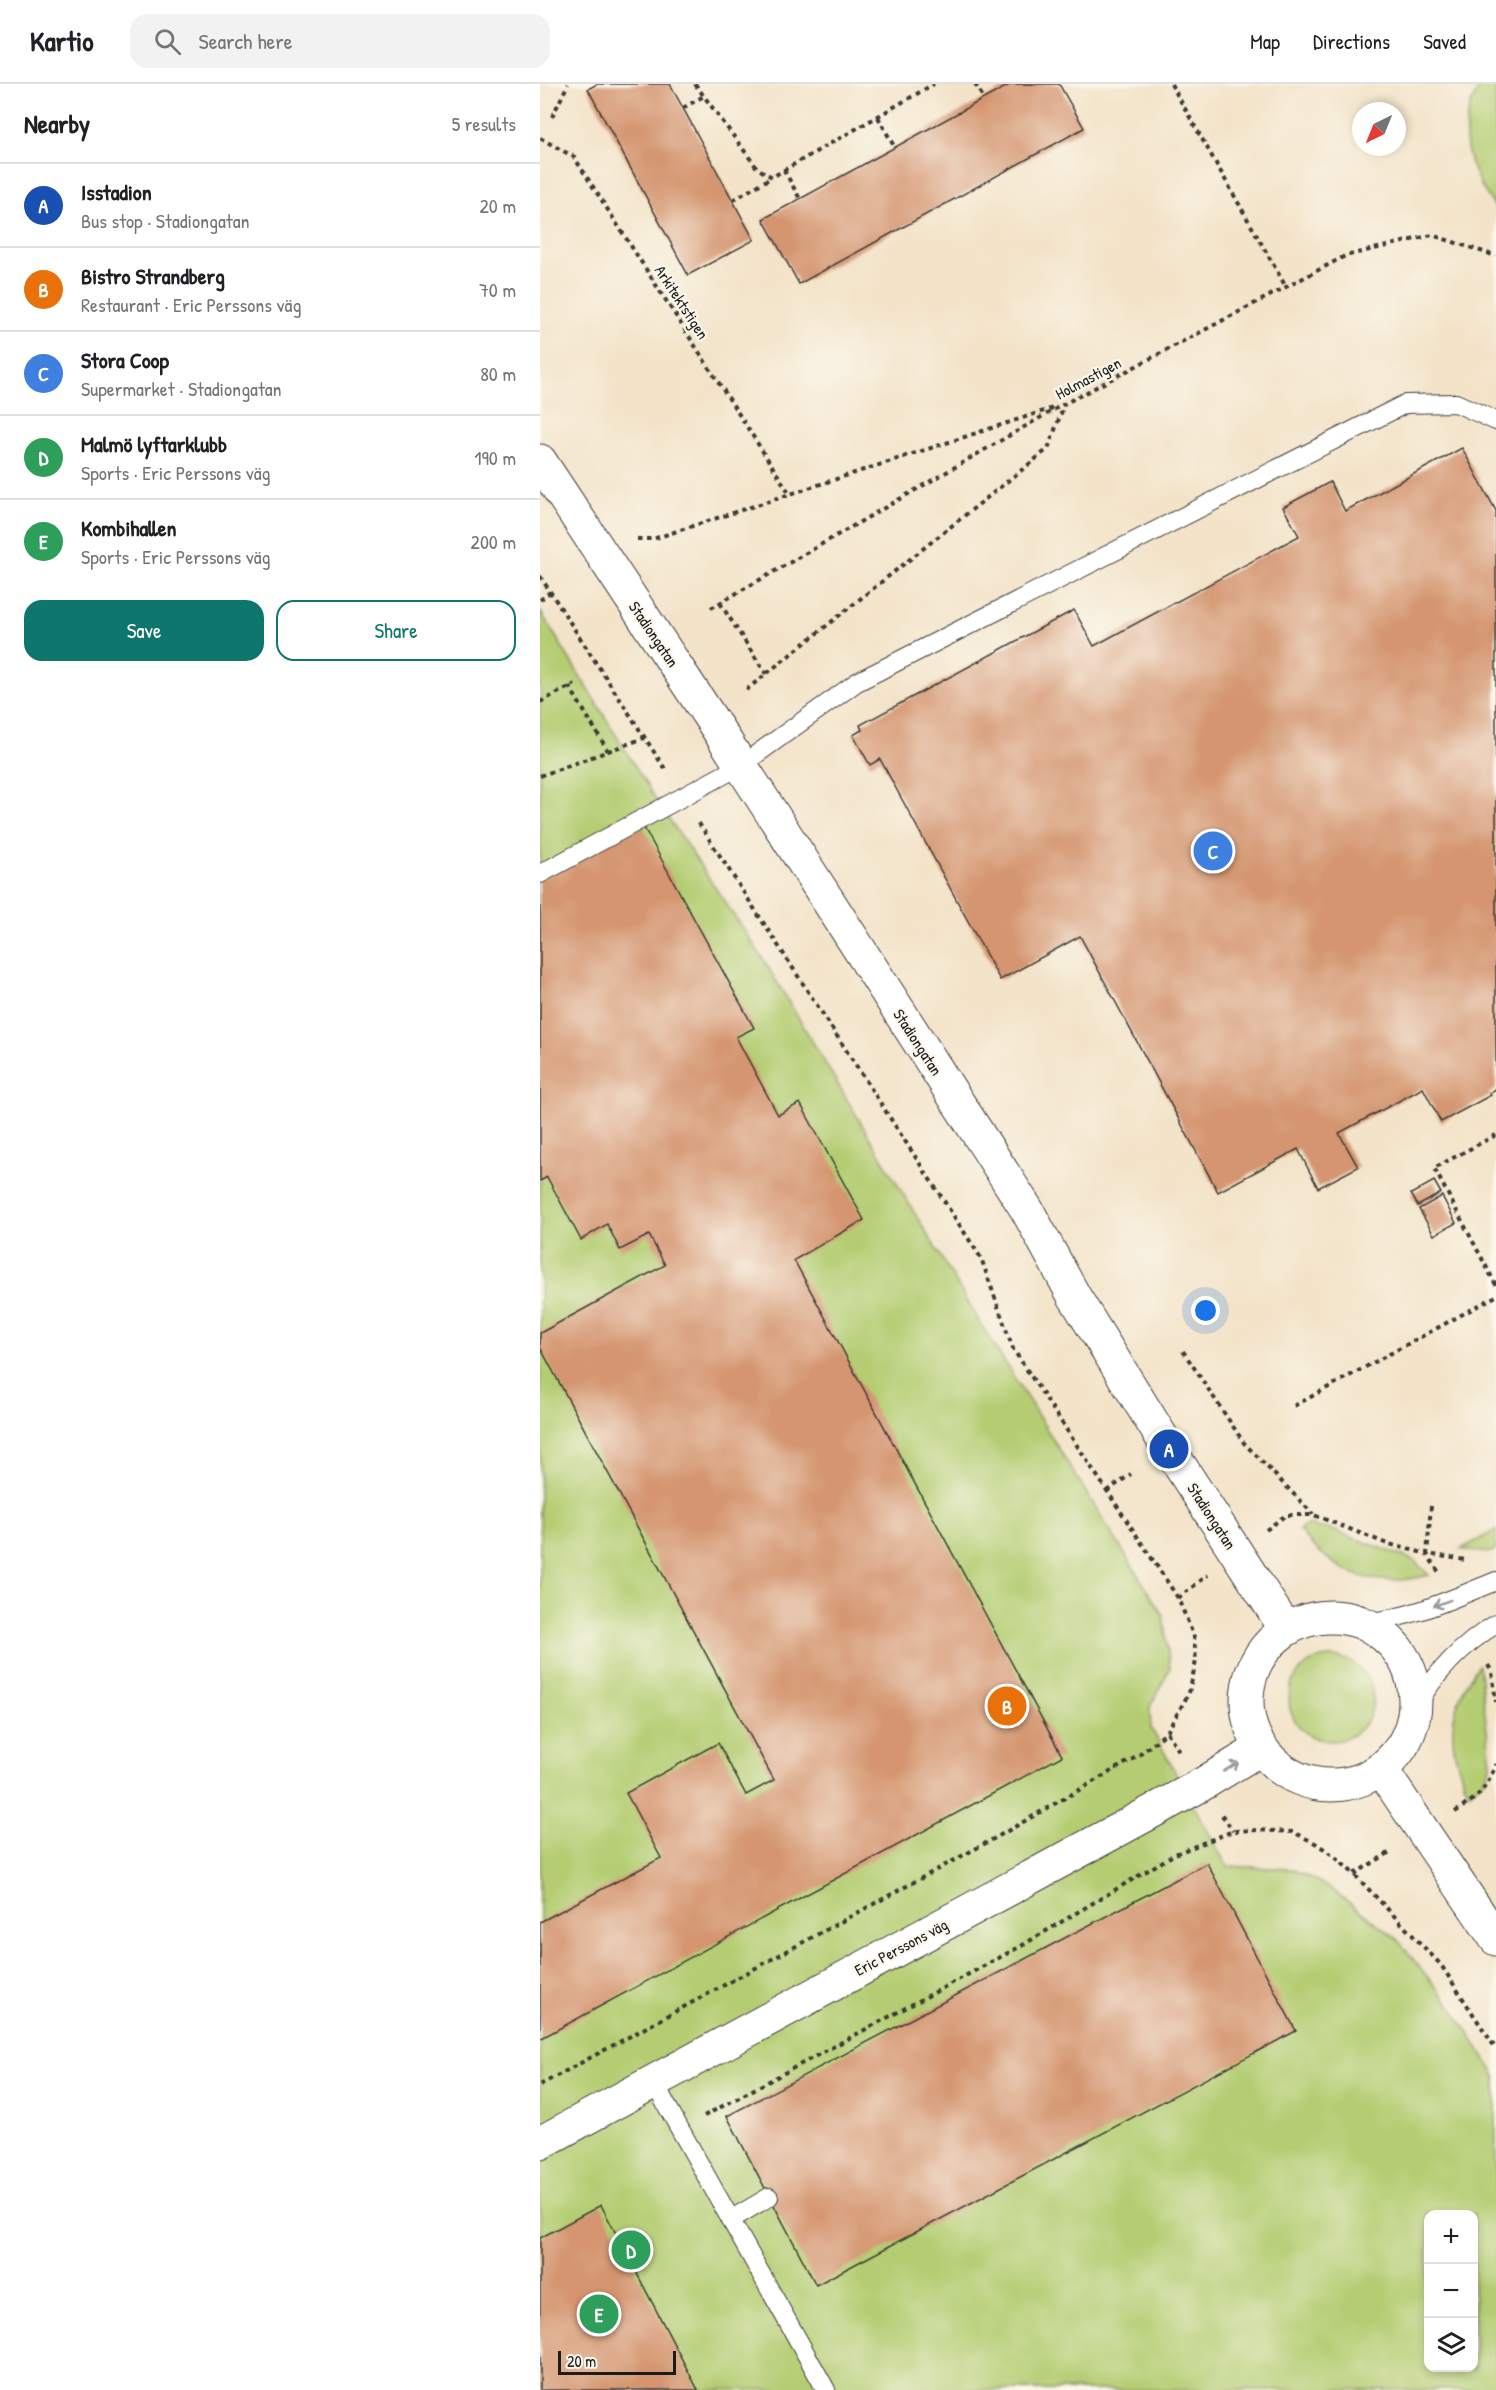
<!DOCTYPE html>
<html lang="en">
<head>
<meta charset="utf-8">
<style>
	body { margin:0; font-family:"Patrick Hand",sans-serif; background:#f2f2f2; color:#202124 }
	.controls { position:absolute; right:18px; bottom:18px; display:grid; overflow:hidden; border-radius:12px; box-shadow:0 3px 9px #0003 }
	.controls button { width:54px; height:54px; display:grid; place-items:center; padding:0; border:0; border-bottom:2px solid #e0e0e0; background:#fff; color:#202124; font:30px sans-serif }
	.compass { position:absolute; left:812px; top:18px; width:54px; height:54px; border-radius:50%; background:#fff; box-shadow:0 3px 9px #0003; rotate:223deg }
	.scale { position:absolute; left:18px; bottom:15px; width:118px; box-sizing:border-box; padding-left:6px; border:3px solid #1c1c1c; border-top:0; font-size:16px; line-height:21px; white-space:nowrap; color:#1c1c1c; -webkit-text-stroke:4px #fbf7ec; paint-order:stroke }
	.you { position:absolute; left:666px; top:1227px; width:21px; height:21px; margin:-15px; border:4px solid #fff; border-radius:50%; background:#1a73e8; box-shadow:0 0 0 9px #1a73e833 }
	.badge { display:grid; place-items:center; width:39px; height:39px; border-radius:50%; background:#0f766e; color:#fff; font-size:20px; font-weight:700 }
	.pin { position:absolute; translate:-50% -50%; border:3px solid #fff; box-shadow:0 2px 6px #0006 }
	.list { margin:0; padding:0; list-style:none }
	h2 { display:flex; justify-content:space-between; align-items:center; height:78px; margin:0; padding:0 24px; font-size:26px }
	h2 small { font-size:20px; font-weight:400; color:#757577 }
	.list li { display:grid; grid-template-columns:39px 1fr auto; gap:18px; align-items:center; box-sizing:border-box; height:84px; padding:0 24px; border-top:2px solid #e0e0e0 }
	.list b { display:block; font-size:22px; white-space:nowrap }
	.list p { margin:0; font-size:20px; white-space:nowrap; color:#757577 }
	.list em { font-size:20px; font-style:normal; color:#757577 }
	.actions { display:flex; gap:12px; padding:18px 24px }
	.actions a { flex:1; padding:14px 0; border:2px solid #0f766e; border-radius:18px; text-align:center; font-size:21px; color:#0f766e }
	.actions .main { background:#0f766e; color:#fff }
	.icon { flex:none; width:33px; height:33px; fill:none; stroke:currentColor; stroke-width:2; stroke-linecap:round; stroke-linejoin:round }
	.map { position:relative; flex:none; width:956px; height:2306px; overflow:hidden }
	header { display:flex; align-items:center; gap:36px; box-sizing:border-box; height:84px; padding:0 30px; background:#fff; border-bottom:2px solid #e0e0e0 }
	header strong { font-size:28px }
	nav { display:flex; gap:33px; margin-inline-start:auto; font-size:21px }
	.search { width:420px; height:54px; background:#f2f2f2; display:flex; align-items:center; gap:15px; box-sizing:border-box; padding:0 21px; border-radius:18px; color:#757577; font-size:22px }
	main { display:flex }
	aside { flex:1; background:#fff }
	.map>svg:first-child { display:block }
	.green { fill:#b4cd72; stroke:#687447; stroke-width:1.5; fill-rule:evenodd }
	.building { fill:#d49570 }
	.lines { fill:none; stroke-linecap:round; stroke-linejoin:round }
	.lane-casing { stroke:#3c3a36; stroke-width:20 }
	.street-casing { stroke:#3c3a36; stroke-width:35 }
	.secondary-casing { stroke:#3c3a36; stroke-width:35 }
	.path { stroke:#3c3a36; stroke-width:4; stroke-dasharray:4.5 4.5; stroke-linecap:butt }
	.lane { stroke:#fff; stroke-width:18 }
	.street { stroke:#fff; stroke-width:33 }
	.secondary { stroke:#fff; stroke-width:33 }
	.oneway { stroke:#999 }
	.labels { text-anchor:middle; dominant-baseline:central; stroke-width:4.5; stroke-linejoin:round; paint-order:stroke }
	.street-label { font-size:16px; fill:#1c1c1c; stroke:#fbf7ec }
</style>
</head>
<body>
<header>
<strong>Kartio</strong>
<div class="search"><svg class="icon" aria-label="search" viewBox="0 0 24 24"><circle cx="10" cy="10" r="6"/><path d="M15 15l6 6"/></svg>Search here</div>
<nav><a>Map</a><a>Directions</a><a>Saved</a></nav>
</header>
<main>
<aside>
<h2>Nearby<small>5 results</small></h2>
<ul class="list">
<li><span class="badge" style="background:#1a4fb4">A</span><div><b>Isstadion</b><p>Bus stop · Stadiongatan</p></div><em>20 m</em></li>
<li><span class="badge" style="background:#e8710a">B</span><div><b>Bistro Strandberg</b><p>Restaurant · Eric Perssons väg</p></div><em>70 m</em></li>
<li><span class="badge" style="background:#3f7fe0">C</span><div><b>Stora Coop</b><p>Supermarket · Stadiongatan</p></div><em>80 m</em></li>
<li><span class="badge" style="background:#2e9e5b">D</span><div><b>Malmö lyftarklubb</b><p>Sports · Eric Perssons väg</p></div><em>190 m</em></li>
<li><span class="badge" style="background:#2e9e5b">E</span><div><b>Kombihallen</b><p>Sports · Eric Perssons väg</p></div><em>200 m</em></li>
</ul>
<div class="actions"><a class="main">Save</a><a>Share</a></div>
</aside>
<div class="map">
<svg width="956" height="2306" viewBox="0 0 956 2306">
	<rect width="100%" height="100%" fill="#fbf7ec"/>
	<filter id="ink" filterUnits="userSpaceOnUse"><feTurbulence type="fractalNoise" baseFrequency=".0167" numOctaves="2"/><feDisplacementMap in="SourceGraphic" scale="12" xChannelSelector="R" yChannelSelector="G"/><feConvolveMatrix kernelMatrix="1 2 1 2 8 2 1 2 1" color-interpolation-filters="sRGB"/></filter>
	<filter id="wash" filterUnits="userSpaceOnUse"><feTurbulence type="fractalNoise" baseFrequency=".008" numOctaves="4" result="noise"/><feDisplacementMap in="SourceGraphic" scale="24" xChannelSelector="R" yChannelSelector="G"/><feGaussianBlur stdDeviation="1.35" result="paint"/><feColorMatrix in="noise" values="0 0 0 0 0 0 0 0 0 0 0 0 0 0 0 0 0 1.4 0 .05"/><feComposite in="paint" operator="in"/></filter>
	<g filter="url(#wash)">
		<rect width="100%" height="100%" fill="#f3e3c8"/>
		<g class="green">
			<path d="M 941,0 L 956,0 L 956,124 C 934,95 919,63 929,26 C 931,17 937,8 941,0 Z"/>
			<path d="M 0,527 L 114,713 L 222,873 L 442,1242 L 623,1531 L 630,1584 L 610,1623 L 611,1644 L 687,1782 L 752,1785 L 789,1803 L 857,1855 L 912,1923 L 956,1992 L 956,2306 L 0,2306 ZM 888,2130 L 934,2130 L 934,2284 L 888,2284 Z"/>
			<path d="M 767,1441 L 792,1446 L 873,1476 L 889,1491 C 832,1506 795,1490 759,1446 Z"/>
			<polygon points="956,1446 956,1466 948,1469 921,1465"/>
			<circle cx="791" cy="1615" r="42"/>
			<path d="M 939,1581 L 951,1679 L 946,1694 L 929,1709 C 906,1661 906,1624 939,1581 Z"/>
		</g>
		<g id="blocks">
			<g class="building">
				<polygon points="57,0 130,0 214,156 148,191 48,5"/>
				<polygon points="471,0 519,0 544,44 259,200 223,135"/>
				<polygon points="922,364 956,427 956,1005 949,1009 951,1011 901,1038 883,1004 799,1049 818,1083 778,1104 758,1065 678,1108 540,852 460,896 340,675 330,681 313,651 322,646 320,641 534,526 554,562 759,452 743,423 790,398 805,427"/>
				<polygon points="102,740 214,944 196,953 238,1031 260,1019 324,1136 254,1176 522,1672 0,1955 0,1838 121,1774 86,1709 178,1659 206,1711 234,1696 0,1263 0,1249 125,1181 109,1151 80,1166 67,1140 41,1156 7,1093 0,1097 0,796"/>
				<polygon points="894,1097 901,1109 878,1122 871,1110"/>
				<polygon points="902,1112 916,1139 894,1151 879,1125"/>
				<polygon points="667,1779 756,1947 276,2201 187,2032"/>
				<polygon points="61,2121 158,2306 0,2306 0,2154"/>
			</g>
		</g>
	</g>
	<g filter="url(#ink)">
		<use href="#blocks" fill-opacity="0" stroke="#3c3a36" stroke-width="1.5"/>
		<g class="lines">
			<g class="lane-casing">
				<g id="lane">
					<polyline points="0,790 200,682 317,598 865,320 916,319 956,337"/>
					<path d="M 822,1539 C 869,1535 912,1515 956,1497"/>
					<path d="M 875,1624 C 895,1589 922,1561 956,1540"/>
					<polyline points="113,1997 286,2306"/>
					<polyline points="190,2136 229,2113"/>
				</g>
			</g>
			<g class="street-casing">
				<polyline id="street" points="0,2059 661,1701 720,1665"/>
			</g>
			<g class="secondary-casing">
				<g id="secondary">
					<polyline points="0,377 177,644 487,1126 534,1212 629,1365 746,1545"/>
					<circle cx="791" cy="1617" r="84"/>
					<polyline points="841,1685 956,1855"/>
				</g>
			</g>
			<g class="path">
				<polyline points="155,0 217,84 232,93 394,0"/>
				<polyline points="435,0 444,15"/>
				<polyline points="631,0 746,203"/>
				<polyline points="143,24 164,12"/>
				<polyline points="12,33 28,0"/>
				<polyline points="338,33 355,64"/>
				<polyline points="0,54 34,73 250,410"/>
				<polyline points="244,86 260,115"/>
				<polyline points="193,116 232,93"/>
				<polyline points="97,455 113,455 516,323"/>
				<polyline points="0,492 127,688"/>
				<polyline points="0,516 10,508"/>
				<polyline points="180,519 226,590"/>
				<polyline points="171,524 524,320 805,172 892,151 956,172"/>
				<polyline points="29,602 68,667"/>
				<polyline points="206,606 508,365 524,321"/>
				<polyline points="0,618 35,600"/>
				<polyline points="0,692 104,654"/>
				<polyline points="956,1051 894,1084 956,1201"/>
				<polyline points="643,1267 704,1359 773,1430"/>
				<polyline points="754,1322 956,1212"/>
				<polyline points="567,1407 591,1390"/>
				<polyline points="891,1422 887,1470 926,1476"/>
				<polyline points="726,1446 746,1431 774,1431 845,1459 887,1470 900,1490"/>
				<polyline points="638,1514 668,1491"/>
				<polyline points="948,1581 952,1588 956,1618"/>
				<polyline points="627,1648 641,1670"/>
				<path d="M 915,1728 C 937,1714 947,1705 956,1680"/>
				<polyline points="682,1731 693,1747"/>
				<polyline points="814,1790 852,1767"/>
				<polyline points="0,2001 457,1753 598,1672 627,1648 649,1609 656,1577 654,1553 638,1514 473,1265 441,1174 158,738"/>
				<polyline points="164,2032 481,1862 635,1770 693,1747 717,1746 753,1748 777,1760 794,1772 814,1790 901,1881 956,1965"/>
			</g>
			<use href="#lane" class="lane"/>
			<use href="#street" class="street"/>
			<use href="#secondary" class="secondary"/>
		</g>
		<defs><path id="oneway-shaft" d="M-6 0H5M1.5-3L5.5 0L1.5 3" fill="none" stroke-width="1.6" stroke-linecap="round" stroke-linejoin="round" transform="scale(1.5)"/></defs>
		<g class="oneway">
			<use href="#oneway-shaft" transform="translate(902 1519) rotate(160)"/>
			<use href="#oneway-shaft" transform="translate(691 1683) rotate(-31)"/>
		</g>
	</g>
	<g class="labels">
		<g class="street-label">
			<text transform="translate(142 218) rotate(57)">Arkitektstigen</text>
			<text transform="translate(548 294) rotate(-28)">Holmastigen</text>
			<text transform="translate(114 550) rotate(56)">Stadiongatan</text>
			<text transform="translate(378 958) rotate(57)">Stadiongatan</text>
			<text transform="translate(672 1432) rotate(57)">Stadiongatan</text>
			<text transform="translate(361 1863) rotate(-28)">Eric Perssons väg</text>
		</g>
	</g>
</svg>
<div class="controls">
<button>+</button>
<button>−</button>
<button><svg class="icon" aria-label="layers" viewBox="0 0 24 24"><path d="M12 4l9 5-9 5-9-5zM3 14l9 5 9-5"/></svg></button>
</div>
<svg class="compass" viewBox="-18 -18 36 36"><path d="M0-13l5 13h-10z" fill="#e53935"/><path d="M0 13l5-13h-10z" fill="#757577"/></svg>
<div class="scale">20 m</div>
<div class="you"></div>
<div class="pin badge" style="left:629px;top:1365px;background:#1a4fb4">A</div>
<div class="pin badge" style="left:467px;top:1622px;background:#e8710a">B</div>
<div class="pin badge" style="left:673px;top:767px;background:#3f7fe0">C</div>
<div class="pin badge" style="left:91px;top:2166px;background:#2e9e5b">D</div>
<div class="pin badge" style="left:59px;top:2230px;background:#2e9e5b">E</div>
</div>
</main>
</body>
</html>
